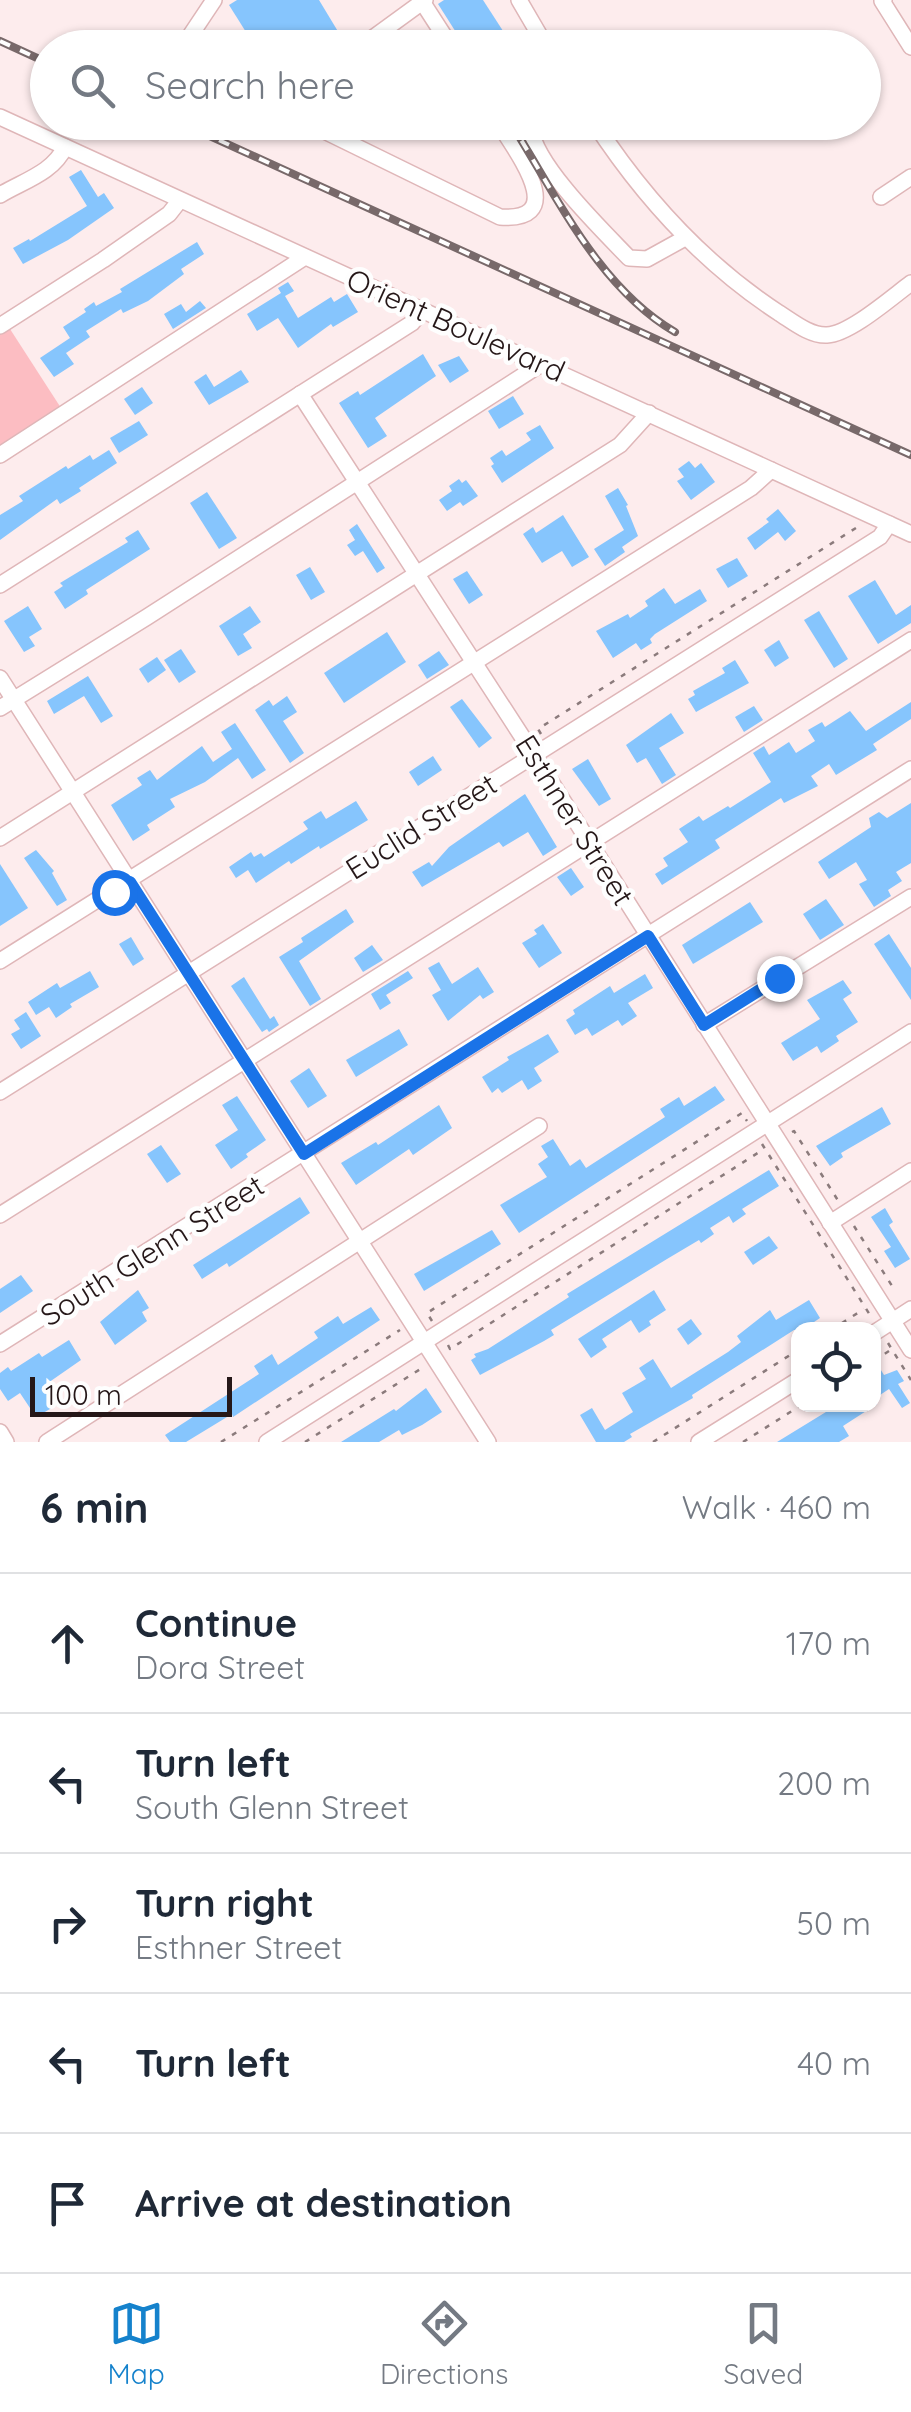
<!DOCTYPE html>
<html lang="en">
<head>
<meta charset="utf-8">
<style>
	body { margin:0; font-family:Quicksand,sans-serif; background:#f2f2f3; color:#1f2937 }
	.controls { position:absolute; right:30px; bottom:30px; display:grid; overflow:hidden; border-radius:20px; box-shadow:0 2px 8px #0004 }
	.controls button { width:90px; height:90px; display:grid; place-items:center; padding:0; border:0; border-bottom:2px solid #e0e1e3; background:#fff; color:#1f2937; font:50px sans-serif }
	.scale { position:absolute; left:30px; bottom:25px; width:202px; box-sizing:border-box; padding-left:10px; border:5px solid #251718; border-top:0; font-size:28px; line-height:35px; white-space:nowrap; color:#251718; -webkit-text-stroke:8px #fefefe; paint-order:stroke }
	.stop { position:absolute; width:30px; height:30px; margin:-22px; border:8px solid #1a73e8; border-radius:50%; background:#fff }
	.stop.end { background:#1a73e8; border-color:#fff; box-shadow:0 2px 10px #0008 }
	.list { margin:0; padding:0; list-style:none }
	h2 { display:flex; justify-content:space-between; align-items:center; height:130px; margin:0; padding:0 40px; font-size:42px }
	h2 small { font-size:32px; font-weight:400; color:#747a83 }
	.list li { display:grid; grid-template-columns:65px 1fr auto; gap:30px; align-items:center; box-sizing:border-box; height:140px; padding:0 40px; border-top:2px solid #e0e1e3 }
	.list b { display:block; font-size:38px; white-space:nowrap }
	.list p { margin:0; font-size:32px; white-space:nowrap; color:#747a83 }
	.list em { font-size:32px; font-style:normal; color:#747a83 }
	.icon { flex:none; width:55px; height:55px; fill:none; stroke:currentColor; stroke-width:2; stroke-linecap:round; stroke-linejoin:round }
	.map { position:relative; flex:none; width:911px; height:1442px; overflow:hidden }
	.search { position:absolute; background:#fff; box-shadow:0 2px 8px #0004; left:30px; right:30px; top:30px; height:110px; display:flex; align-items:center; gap:25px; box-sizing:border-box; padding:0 35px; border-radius:55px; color:#747a83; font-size:38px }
	.sheet { height:830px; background:#fff }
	nav { display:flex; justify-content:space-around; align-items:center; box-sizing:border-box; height:140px; border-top:2px solid #e0e1e3; background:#fff; font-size:28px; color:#747a83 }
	nav a { display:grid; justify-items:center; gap:5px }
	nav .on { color:#1582cc }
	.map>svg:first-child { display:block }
	.green { fill:#fcbdc2 }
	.building { fill:#86c5fd }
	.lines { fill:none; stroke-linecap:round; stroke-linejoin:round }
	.minor-casing { stroke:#dfb6b8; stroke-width:18 }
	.path { stroke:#8b7b7c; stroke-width:2.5; stroke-dasharray:5 8; stroke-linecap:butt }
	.minor { stroke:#fff; stroke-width:15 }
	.rail-casing { stroke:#78696a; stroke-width:8 }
	.rail { stroke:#fefefe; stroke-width:4; stroke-dasharray:11; stroke-linecap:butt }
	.route { stroke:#1a73e8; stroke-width:12 }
	.labels { text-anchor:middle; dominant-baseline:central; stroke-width:9; stroke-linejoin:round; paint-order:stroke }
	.street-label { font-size:30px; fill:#251718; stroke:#fefefe }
</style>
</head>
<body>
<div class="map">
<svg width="911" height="1442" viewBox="0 0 911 1442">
	<rect width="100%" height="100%" fill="#fdeced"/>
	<polygon class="green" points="10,329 61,408 0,447 0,335"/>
	<g class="building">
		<polygon points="237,0 319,0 348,48 256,48 229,5"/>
		<polygon points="444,0 483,0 514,48 466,48 438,4"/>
		<polygon points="350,122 393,122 366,139 357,135"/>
		<polygon points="81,170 98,197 104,193 114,208 68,240 23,264 13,248 29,239 30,241 87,206 69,177"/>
		<polygon points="197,242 204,254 181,269 184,274 148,301 123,313 121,309 86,331 90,337 66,353 74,364 54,377 40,358 70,338 63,327 86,312 84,309 94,302 96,306 122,292 120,289"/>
		<polygon points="288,282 294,291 285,296 298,318 331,297 334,302 347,294 358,312 333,327 331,324 298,348 278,318 257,331 247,314 281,293 278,288"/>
		<polygon points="200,301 206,308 173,329 164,314 181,304 186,312"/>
		<polygon points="423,354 436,376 375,418 387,436 368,448 339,403 358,391 360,395"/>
		<polygon points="459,356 469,371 450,383 438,365"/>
		<polygon points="241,370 249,382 209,405 194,382 206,374 214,387"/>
		<polygon points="142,387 153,403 135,415 124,399"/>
		<polygon points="513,396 524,414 499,429 488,411"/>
		<polygon points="139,421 148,435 119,453 110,438"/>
		<polygon points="540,425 554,448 502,483 491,466 494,464 490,458 502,450 506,456 531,440 526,433"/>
		<polygon points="109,450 117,463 79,488 81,491 60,504 57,499 0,540 0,515 23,501 19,496 66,466 68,469 90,455 93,460"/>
		<polygon points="689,461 695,468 701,463 715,482 691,500 677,481 684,477 678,469"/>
		<polygon points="459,479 462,483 466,480 478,496 463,506 460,502 447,511 439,500 452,491 449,486"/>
		<polygon points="618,488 628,505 626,506 638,536 622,547 625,552 605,566 594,549 624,530 605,496"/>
		<polygon points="207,492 237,538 219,549 190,503"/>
		<polygon points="778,509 796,531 785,541 778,532 755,550 747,538 769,522 766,519"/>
		<polygon points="563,515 589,557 572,567 562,551 542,563 523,534 533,527 536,533"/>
		<polygon points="357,524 385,568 377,573 363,551 355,556 347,545 355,540 349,530"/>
		<polygon points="138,530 150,549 86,590 88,594 65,609 54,592 63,586 60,583 128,542 125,538"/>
		<polygon points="737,558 748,576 728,588 716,569"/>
		<polygon points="310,567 325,592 311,600 296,575"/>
		<polygon points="467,571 483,595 469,604 453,579"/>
		<polygon points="875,580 896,615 911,605 911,623 878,644 848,596"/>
		<polygon points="664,588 675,604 700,589 707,601 655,634 650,639 652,643 641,650 636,643 613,658 596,631 628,614 630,618 648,606 645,601"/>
		<polygon points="28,606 42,629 29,637 35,646 24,652 4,621"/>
		<polygon points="250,606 261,622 243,634 252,648 238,656 219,626"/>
		<polygon points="819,611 848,659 834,668 804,620"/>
		<polygon points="387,632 406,662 344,703 324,673"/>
		<polygon points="779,640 789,658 775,667 764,650"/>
		<polygon points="181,649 196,672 179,683 164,660"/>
		<polygon points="439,651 449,665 427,679 418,665"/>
		<polygon points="157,657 166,670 148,683 139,669"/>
		<polygon points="735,660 749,683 696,712 688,699 695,695 693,691 725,673 722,668"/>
		<polygon points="88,676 113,716 101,723 84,696 54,714 47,701"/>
		<polygon points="287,696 297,712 283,721 304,753 290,763 255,710 269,700 273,706"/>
		<polygon points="462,699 492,738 479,748 450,707"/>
		<polygon points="911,702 911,719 873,744 877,750 836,775 829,764 811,776 818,786 784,803 781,798 715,840 720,848 662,885 655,874 668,866 663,858 688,842 679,829 699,816 703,821 728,806 730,808 771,782 753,753 756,751 764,746 769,755 789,742 796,753 815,741 808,730 822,722 825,727 850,711 866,731"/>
		<polygon points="754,706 763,720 744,732 735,717"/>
		<polygon points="671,713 684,733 659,748 676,775 662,784 646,758 637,763 626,745"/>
		<polygon points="235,723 266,770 252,779 238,758 205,782 170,799 175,807 147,825 150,830 133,841 111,805 142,785 137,778 150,770 157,780 202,746 213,762 232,749 221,732"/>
		<polygon points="433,756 442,770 418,786 409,772"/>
		<polygon points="588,759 611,799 599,806 572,769"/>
		<polygon points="525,794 557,847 543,856 528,832 503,847 499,842 422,887 412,872 429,862 432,866 449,847"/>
		<polygon points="356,801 368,820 320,849 319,846 291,864 289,861 256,883 248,870 236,878 229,867 251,852 254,857 261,853 264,857 308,829 303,822 321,811 326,819"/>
		<polygon points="911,803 911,863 896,872 902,881 888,890 891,896 874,907 859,884 867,880 856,862 829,879 818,862 871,827 869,818 879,812 887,818"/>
		<polygon points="36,850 54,871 52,873 67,900 57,906 24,858"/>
		<polygon points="0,864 28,908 0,926"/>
		<polygon points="571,868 584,887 571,896 557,877"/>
		<polygon points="826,899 844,925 820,940 803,914"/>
		<polygon points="750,902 763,922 693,964 682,945"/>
		<polygon points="346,909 354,922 299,961 321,999 310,1006 279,957 303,942 301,938"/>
		<polygon points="543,924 562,953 539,968 522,943 537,934 534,930"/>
		<polygon points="889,934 911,968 911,1000 874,944"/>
		<polygon points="131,937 144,959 133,966 119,944"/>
		<polygon points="372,945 383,960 363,972 354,958"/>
		<polygon points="439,962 452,984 478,967 494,992 483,999 480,995 448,1021 432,995 441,990 428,968"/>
		<polygon points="90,971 99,987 70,1004 72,1007 56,1018 49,1007 36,1015 28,1002 57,983 60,988"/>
		<polygon points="408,971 413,978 386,995 391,1003 380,1010 371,994"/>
		<polygon points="645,974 653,988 628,1003 637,1016 622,1026 618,1020 592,1036 587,1028 575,1035 566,1020 575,1014 573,1010 610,986 614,993"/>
		<polygon points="244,977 270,1019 274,1016 279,1025 269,1032 267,1029 262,1032 231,986"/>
		<polygon points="843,980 852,993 843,999 858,1022 836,1036 839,1041 821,1053 817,1046 793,1061 781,1043 820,1019 807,1000"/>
		<polygon points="26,1012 41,1036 21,1049 11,1034 20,1029 14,1020"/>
		<polygon points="399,1029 408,1045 356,1077 346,1060"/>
		<polygon points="548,1034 559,1052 534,1068 542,1081 528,1090 522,1080 502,1093 498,1088 492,1093 482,1077 509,1060 507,1057"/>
		<polygon points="309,1068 327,1096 308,1108 290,1081"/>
		<polygon points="715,1086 725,1100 519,1233 500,1205 547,1177 538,1164 548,1157 541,1146 553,1139 570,1166 580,1159 586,1168 665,1117 660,1109 679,1097 684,1106"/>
		<polygon points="237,1096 266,1140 246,1154 248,1157 231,1169 215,1145 238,1130 222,1105"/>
		<polygon points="439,1105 452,1128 413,1155 409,1149 356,1185 341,1163 376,1142 378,1145"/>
		<polygon points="882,1107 891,1124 841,1153 843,1157 830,1166 816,1146"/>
		<polygon points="161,1145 181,1174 167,1183 147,1154"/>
		<polygon points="769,1170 779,1186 742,1209 746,1214 733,1223 729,1216 710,1228 714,1234 701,1243 699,1240 667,1259 551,1330 554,1335 544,1341 480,1375 471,1360 476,1357 474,1354 488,1349 569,1297 567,1294"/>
		<polygon points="300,1197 310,1213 229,1267 227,1263 202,1279 193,1265"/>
		<polygon points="885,1208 893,1222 889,1225 910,1259 895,1268 884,1251 891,1247 871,1217"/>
		<polygon points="492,1230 501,1244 424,1291 414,1274"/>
		<polygon points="769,1236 778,1248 753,1265 744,1252"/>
		<polygon points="21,1275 33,1291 0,1313 0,1289"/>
		<polygon points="138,1290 149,1308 142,1312 147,1321 115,1345 100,1322"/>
		<polygon points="654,1290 666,1310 649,1321 651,1325 639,1333 631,1320 602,1339 607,1347 591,1358 578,1339"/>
		<polygon points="809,1300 820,1318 802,1330 794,1330 692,1395 693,1398 630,1434 632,1437 624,1442 596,1442 580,1415 592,1408 605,1430 633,1412 622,1393 646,1379 639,1368 653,1359 671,1388 728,1352 741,1342 737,1336 770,1310 776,1320"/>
		<polygon points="371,1307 380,1320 233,1417 232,1414 186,1442 170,1442 165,1435 259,1374 254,1366 272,1354 278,1365 318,1338 314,1332 338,1316 343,1324"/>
		<polygon points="691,1319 702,1334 688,1345 677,1329"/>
		<polygon points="69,1340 81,1360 45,1385 57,1405 36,1417 20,1393 8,1401 0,1389 0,1373 8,1367 11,1371 39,1353 42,1357"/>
		<polygon points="874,1359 884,1375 897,1370 904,1381 898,1384 910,1403 902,1408 889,1389 874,1399"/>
		<polygon points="426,1388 442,1412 422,1425 402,1435 399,1430 379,1442 341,1442 394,1409 396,1411"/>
		<polygon points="839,1404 877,1404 843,1426 849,1436 839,1442 777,1442"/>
	</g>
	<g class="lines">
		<g class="minor-casing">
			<g id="minor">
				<polyline points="421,0 452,48"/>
				<polyline points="519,0 547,48"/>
				<polyline points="884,0 882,1 911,47"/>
				<polyline points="120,47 120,48"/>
				<polyline points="182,48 214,0"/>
				<polyline points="359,48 425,0"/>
				<polyline points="0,117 911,534"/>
				<path d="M 306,122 L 500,217 C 572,222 514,149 498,122"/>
				<path d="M 538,122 L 531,128 C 534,164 603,231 629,258 L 647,259 L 685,238"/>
				<path d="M 594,122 C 643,197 704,264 779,313 C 792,321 810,336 827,335 C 850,334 892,297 911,283"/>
				<path d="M 0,195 C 23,181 53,173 65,147"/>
				<polyline points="881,197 911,177"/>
				<polyline points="0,326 103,260 169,214 180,200"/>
				<polyline points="300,394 534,755 911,1350"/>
				<polyline points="0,455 305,257"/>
				<polyline points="0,585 412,323 422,310"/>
				<polyline points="0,678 488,1442"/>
				<polyline points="0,708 147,617 541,364"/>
				<polyline points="0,838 620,445 649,413"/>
				<polyline points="0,961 751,488 771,470"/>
				<polyline points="704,1025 911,897"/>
				<polyline points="0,1092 880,537 889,524"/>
				<polyline points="0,1215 911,640"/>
				<polyline points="830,1223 911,1171"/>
				<polyline points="874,1333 911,1309"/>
				<polyline points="0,1344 911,769"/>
				<polyline points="0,1432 6,1442"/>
				<polyline points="47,1442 539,1126"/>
				<polyline points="267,1442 911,1032"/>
				<polyline points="699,1442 798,1380"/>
			</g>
		</g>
		<g class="path">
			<polyline points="541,734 538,729 859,526"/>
			<polyline points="792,1132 794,1131 839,1202"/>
			<polyline points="762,1144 870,1315"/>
			<polyline points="854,1226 894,1289"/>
			<polyline points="432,1321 427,1313 742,1113 747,1121"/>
			<polyline points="831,1330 864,1309"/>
			<polyline points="888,1343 911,1380"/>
			<polyline points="448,1345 450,1349 764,1149"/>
			<polyline points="874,1361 889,1351"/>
			<polyline points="221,1442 400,1330"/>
			<polyline points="305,1442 422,1368"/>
			<polyline points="653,1442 798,1350"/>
			<polyline points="743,1442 803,1404"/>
		</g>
		<use href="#minor" class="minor"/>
		<g class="rail-casing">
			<g id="rail">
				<polyline points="0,41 48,63"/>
				<polyline points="179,122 911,455"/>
				<path d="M 510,122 C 557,196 598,287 675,332"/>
			</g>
		</g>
		<use href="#rail" class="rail"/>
	</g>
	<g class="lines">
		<polyline class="route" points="114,892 130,882 304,1154 648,936 704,1025 779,978"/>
	</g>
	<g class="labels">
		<g class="street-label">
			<text transform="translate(456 325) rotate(24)">Orient Boulevard</text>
			<text transform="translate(575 820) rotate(58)">Esthner Street</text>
			<text transform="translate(421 826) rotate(-32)">Euclid Street</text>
			<text transform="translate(152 1250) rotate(-32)">South Glenn Street</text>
		</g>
	</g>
</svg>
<div class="controls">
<button><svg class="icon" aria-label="locate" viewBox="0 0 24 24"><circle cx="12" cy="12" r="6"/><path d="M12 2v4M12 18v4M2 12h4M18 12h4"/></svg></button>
</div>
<div class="scale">100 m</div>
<div class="stop" style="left:114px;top:892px"></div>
<div class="stop end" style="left:779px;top:978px"></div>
<div class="search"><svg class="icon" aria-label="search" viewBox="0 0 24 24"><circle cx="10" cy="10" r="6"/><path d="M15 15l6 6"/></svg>Search here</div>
</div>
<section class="sheet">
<h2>6 min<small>Walk · 460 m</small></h2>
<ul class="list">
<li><svg class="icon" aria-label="ahead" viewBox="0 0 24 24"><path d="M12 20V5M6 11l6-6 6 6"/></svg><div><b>Continue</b><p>Dora Street</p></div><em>170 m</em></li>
<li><svg class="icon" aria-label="left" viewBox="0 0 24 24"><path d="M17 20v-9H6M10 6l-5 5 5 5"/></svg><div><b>Turn left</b><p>South Glenn Street</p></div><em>200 m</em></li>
<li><svg class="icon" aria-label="right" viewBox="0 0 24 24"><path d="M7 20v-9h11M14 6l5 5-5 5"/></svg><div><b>Turn right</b><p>Esthner Street</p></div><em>50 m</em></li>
<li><svg class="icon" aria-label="left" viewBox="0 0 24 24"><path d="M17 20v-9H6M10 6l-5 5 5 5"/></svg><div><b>Turn left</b></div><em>40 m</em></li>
<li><svg class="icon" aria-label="arrive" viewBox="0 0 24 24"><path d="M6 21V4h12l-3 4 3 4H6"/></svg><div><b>Arrive at destination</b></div></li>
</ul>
</section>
<nav>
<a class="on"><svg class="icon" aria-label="map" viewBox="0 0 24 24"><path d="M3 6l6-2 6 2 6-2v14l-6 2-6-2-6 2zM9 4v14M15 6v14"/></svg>Map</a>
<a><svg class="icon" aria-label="directions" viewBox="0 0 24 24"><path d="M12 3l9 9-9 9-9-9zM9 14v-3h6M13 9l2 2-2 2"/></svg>Directions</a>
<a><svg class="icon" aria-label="saved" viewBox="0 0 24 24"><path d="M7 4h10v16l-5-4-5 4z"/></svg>Saved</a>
</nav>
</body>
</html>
